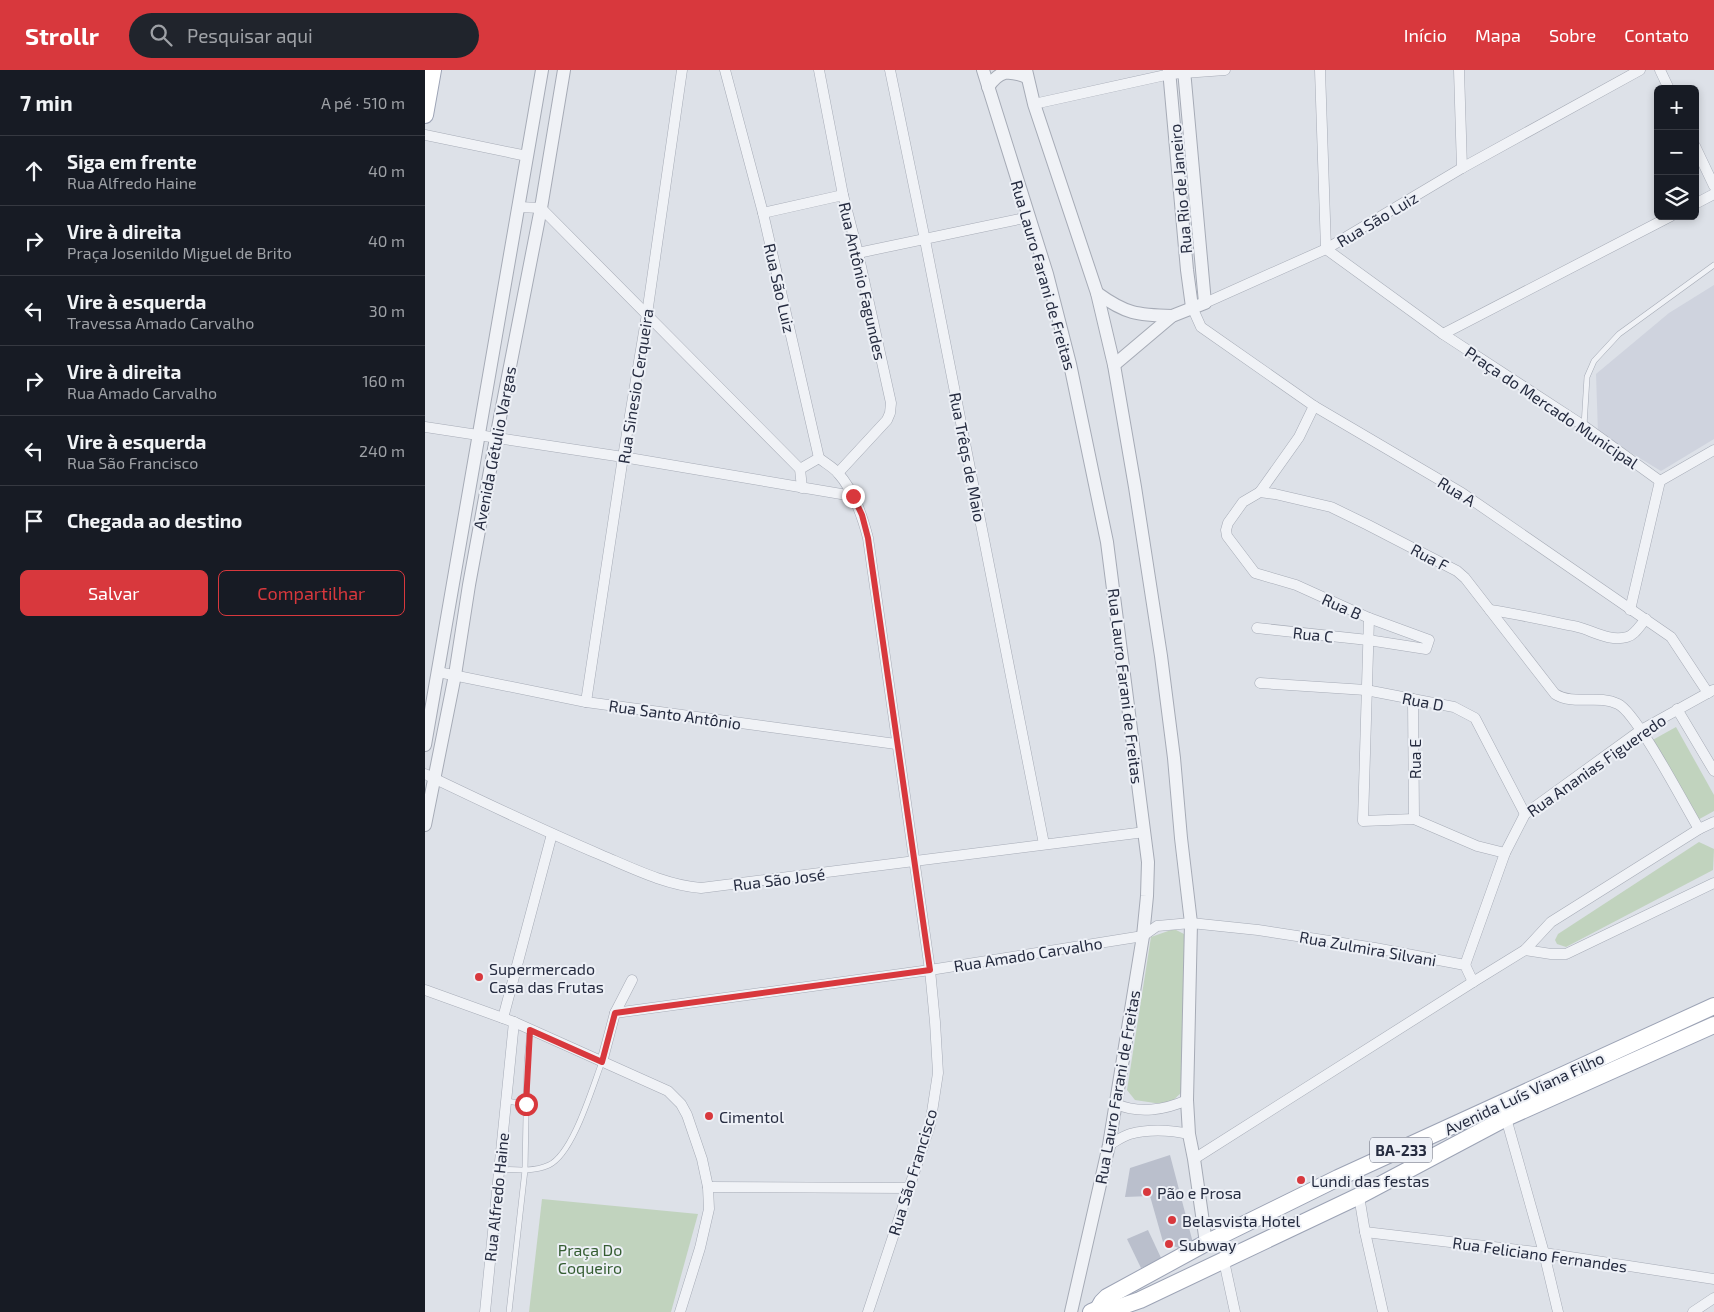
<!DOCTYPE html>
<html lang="pt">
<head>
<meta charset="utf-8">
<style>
	body { margin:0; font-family:"Exo 2",sans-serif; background:#20242c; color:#f1f3f6 }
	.controls { position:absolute; right:15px; top:15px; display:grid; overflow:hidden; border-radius:8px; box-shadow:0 2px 8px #0003 }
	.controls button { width:45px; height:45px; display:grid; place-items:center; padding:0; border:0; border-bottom:1px solid #363941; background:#171b24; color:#f1f3f6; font:25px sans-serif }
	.stop { position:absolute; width:15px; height:15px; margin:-11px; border:4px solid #d8383d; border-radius:50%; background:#fff }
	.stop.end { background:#d8383d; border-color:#fff; box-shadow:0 1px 5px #0008 }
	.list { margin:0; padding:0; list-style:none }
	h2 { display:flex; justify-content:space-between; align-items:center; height:65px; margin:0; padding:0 20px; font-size:21px }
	h2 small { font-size:16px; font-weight:400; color:#9ea1a6 }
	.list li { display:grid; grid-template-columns:32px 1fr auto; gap:15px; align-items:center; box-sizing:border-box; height:70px; padding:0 20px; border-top:1px solid #363941 }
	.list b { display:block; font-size:19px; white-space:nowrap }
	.list p { margin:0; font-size:16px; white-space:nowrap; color:#9ea1a6 }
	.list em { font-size:16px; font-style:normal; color:#9ea1a6 }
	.actions { display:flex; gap:10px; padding:15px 20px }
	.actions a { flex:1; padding:11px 0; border:1px solid #d8383d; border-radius:8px; text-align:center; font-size:18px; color:#d8383d }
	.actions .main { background:#d8383d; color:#fff }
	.icon { flex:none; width:28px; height:28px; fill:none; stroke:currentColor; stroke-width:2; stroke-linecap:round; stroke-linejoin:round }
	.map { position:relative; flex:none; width:1289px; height:1242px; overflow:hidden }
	header { display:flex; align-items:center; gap:30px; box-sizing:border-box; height:70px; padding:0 25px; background:#d8383d; color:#fff }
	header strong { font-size:24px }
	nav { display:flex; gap:28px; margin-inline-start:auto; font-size:18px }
	.search { width:350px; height:45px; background:#20242c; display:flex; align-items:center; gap:12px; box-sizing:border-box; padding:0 18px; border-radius:28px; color:#9ea1a6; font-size:19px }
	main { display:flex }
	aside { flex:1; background:#171b24 }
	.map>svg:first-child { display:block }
	.built { fill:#cfd3de }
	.green { fill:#c1d3be }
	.building { fill:#babfcc }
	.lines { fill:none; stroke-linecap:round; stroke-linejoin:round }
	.service-casing { stroke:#a6abb6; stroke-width:6 }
	.minor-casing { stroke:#a6abb6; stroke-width:11 }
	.tertiary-casing { stroke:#a6abb6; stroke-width:14 }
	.primary-casing { stroke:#9ca3b5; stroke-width:18 }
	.service { stroke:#f0f2f6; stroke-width:5 }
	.minor { stroke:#f0f2f6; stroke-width:10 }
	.tertiary { stroke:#f0f2f6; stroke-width:12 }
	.primary { stroke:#fff; stroke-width:16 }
	.route { stroke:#d8383d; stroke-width:6 }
	.poi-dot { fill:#d8383d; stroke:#edf0f6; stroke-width:2 }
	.labels { text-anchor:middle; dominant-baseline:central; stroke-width:4; stroke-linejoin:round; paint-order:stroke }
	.shield { fill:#edf0f6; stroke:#626777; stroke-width:1 }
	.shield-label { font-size:15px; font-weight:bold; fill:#262c40 }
	.street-label { font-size:16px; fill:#262c40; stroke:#edf0f6 }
	.poi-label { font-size:16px; fill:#262c40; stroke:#edf0f6; text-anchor:start }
	.park-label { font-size:16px; fill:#355d32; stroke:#edf0f6 }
</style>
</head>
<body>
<header>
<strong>Strollr</strong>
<div class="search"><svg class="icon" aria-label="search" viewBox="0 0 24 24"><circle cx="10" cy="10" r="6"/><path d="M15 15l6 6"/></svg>Pesquisar aqui</div>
<nav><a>Início</a><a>Mapa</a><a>Sobre</a><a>Contato</a></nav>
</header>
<main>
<aside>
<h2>7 min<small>A pé · 510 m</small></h2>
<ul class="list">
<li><svg class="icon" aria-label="ahead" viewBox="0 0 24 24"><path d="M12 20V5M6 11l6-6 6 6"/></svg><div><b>Siga em frente</b><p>Rua Alfredo Haine</p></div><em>40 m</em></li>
<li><svg class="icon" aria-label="right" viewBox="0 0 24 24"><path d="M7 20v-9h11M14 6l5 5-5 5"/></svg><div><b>Vire à direita</b><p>Praça Josenildo Miguel de Brito</p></div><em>40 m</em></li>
<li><svg class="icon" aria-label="left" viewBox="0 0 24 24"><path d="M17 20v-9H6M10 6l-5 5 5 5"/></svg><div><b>Vire à esquerda</b><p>Travessa Amado Carvalho</p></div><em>30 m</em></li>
<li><svg class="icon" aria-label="right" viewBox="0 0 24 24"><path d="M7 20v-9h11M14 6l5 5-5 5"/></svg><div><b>Vire à direita</b><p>Rua Amado Carvalho</p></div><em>160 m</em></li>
<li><svg class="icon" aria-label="left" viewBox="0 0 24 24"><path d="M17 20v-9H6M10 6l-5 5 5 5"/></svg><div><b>Vire à esquerda</b><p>Rua São Francisco</p></div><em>240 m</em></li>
<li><svg class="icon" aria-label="arrive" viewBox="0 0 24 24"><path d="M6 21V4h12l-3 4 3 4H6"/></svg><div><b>Chegada ao destino</b></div></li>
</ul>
<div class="actions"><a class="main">Salvar</a><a>Compartilhar</a></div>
</aside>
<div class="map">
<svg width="1289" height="1242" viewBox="0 0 1289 1242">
	<rect width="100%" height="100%" fill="#dde1e8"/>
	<polygon class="built" points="1289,215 1289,369 1236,401 1173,363 1171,304 1244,243"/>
	<g class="green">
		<polygon points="1251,657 1289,725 1289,741 1269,752 1224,672"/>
		<polygon points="1274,772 1289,779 1288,800 1141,877 1132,874 1130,870 1133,864"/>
		<polygon points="749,859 761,865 757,1022 743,1035 710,1030 702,1020 726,867"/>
		<polygon points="117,1129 273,1144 246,1242 104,1242"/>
	</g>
	<g class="building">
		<polygon points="745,1085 768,1173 759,1180 738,1172 725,1126 700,1127 705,1098"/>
		<polygon points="723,1160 737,1190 716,1198 702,1169"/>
	</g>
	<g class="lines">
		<g class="service-casing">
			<g id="service">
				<polyline points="1159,356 1162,307 1169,291 1194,264 1289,195"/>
				<polyline points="81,1031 101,1034"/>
				<path d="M 74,1099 C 90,1100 109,1102 124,1095 C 148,1084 167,1018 177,992"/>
				<polyline points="84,1242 100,1100 102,993 105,960"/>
			</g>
		</g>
		<g class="minor-casing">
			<g id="minor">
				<path d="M 300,0 L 338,143 L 394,388 C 400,393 408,397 413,403 C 429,421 437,445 443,468 L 505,900 L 510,952 L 513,1003 L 505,1055 L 443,1242"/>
				<polyline points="394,0 418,125 433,183 466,333 465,343 462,350 413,403"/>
				<polyline points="465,0 500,170 619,774"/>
				<polyline points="895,0 901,179 1018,264 1159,356 1235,411"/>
				<polyline points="1034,0 1037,98"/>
				<polyline points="1235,0 1244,19"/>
				<polyline points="609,34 745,4 800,0"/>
				<polyline points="0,65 102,86"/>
				<polyline points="1270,76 1289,116"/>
				<polyline points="1270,134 1289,124"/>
				<polyline points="93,137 116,138 375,399 377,418"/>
				<polyline points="338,143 418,125"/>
				<polyline points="433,183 604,147"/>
				<polyline points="780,233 901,179 1037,98 1215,0"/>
				<polyline points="767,237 776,257 889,336 1037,423 1246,567 1283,623"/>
				<polyline points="1018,264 1246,146"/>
				<polyline points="0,357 198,387 428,426"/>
				<polyline points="375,399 394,388"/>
				<polyline points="1235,411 1289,380"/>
				<polyline points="835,422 874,367 889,336"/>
				<path d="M 1065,540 C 1094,544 1123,551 1153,557 C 1168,561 1185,572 1202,567 C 1210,565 1215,555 1221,549"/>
				<polyline points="1205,540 1235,411"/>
				<polyline points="944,548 938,751 989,749 1052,776 1080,783"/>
				<path d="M 832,558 L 943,570 L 1001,579 L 1004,570 L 944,548 L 871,515 L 830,503 L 802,466 L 801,460 L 803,453 L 818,432 L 835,422 L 850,424 L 906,437 L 943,455 L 1032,501 L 1040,508 L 1130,624 C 1149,636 1173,624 1193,634 C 1212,643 1260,736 1274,759"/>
				<polyline points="13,602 161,632 471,674"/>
				<polyline points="835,613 941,620 1029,637 1050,648 1100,744"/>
				<polyline points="988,629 989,749"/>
				<polyline points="161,632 198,387 222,244 257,0"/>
				<polyline points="1252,639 1289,701"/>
				<path d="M 0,704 C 58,732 117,760 176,785 C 209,799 241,815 276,818 L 720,762"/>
				<polyline points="1100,880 1126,884 1141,884 1289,813"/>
				<polyline points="1040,895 1080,783 1100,744 1216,660 1288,620"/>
				<polyline points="0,920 89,952 243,1021 256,1034 262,1045 277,1089 283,1117 284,1139 275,1178 255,1242"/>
				<polyline points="190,943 505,900 718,866 732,856 766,853 833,860 950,878 1040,895 1048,912 1100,880 1126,852 1274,759 1289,752"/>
				<polyline points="78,948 127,764"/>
				<polyline points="177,992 190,943 207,910"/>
				<path d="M 691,1034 C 714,1044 740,1040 762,1030"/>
				<polyline points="1081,1048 1119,1183 1133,1242"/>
				<path d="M 684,1075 C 691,1071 698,1066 705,1064 C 724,1059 745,1060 764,1064"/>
				<polyline points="769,1089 1048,912"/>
				<polyline points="283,1117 483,1118"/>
				<polyline points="934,1126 940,1162 958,1242"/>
				<polyline points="940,1162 1119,1183 1289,1209"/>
				<polyline points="799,1191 810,1242"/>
				<polyline points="60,1242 89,952"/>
				<polyline points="1268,1242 1289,1228"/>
			</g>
		</g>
		<g class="tertiary-casing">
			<g id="tertiary">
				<polyline points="558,0 622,204 645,294 682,472 723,792 722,826 718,866 684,1075 646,1242"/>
				<polyline points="601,0 609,34 672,223 689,295 710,417 736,586 749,688 756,768 766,853 762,1030 764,1064 769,1089 781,1173"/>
				<polyline points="744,0 762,200 767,237"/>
				<path d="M 563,17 C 575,0 583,0 602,7"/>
				<path d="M 672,223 C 701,244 712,245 747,246"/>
				<polyline points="689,295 747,246 780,233 759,0"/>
				<polyline points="0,675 117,0"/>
				<polyline points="0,755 30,605 44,515 71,368 116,138 139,0"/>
			</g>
		</g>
		<g class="primary-casing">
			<g id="primary">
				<polyline points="0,45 8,0"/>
				<polyline points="673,1239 677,1232 682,1227 781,1173 913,1108 1289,936"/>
				<polyline points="666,1242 673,1239 689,1239 715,1230 934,1126 1081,1048 1289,955"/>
			</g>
		</g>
		<use href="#service" class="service"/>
		<use href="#minor" class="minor"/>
		<use href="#tertiary" class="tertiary"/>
		<use href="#primary" class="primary"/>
	</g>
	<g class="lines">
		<polyline class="route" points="101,1034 105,960 177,992 190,943 505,900 443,468 437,445 428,426"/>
	</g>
	<g class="poi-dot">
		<circle cx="54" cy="907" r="5"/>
		<circle cx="284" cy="1046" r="5"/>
		<circle cx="876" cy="1110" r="5"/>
		<circle cx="722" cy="1122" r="5"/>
		<circle cx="747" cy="1150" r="5"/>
		<circle cx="744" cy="1174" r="5"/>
	</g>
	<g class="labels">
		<rect class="shield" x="945" y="1067.5" width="62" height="25" rx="4"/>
		<g class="shield-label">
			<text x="976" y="1080">BA-233</text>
		</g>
		<g class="street-label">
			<text transform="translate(755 119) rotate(-95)">Rua Rio de Janeiro</text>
			<text transform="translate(952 149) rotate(-31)">Rua São Luiz</text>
			<text transform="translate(619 205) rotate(74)">Rua Lauro Farani de Freitas</text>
			<text transform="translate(438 211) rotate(77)">Rua Antônio Fagundes</text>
			<text transform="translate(355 218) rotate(77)">Rua São Luiz</text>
			<text transform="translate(210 316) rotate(-81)">Rua Sinesio Cerqueira</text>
			<text transform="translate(1127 337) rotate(34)">Praça do Mercado Municipal</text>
			<text transform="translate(69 378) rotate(-79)">Avenida Gétulio Vargas</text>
			<text transform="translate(543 387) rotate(79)">Rua Trêqs de Maio</text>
			<text transform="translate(1032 421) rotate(32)">Rua A</text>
			<text transform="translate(1005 487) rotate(28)">Rua F</text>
			<text transform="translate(917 536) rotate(24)">Rua B</text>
			<text transform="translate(888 564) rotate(6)">Rua C</text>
			<text transform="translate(701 616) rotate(83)">Rua Lauro Farani de Freitas</text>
			<text transform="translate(998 631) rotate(11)">Rua D</text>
			<text transform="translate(250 644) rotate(8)">Rua Santo Antônio</text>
			<text transform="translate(989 689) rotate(-90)">Rua E</text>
			<text transform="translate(1171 695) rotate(-35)">Rua Ananias Figueredo</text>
			<text transform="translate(354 809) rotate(-7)">Rua São José</text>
			<text transform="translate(943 878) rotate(10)">Rua Zulmira Silvani</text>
			<text transform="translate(603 884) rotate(-9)">Rua Amado Carvalho</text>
			<text transform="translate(692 1017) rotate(-80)">Rua Lauro Farani de Freitas</text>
			<text transform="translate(1099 1023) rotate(-25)">Avenida Luís Viana Filho</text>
			<text transform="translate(487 1102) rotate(-73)">Rua São Francisco</text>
			<text transform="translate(71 1127) rotate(-84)">Rua Alfredo Haine</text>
			<text transform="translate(1115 1184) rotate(8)">Rua Feliciano Fernandes</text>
		</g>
		<g class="poi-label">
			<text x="64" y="898">Supermercado<tspan x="64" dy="18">Casa das Frutas</tspan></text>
			<text x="294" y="1046">Cimentol</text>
			<text x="886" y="1110">Lundi das festas</text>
			<text x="732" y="1122">Pão e Prosa</text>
			<text x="757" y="1150">Belasvista Hotel</text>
			<text x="754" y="1174">Subway</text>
		</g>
		<g class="park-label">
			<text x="165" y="1179">Praça Do<tspan x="165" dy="18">Coqueiro</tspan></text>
		</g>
	</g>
</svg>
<div class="controls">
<button>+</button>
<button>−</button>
<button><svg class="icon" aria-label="layers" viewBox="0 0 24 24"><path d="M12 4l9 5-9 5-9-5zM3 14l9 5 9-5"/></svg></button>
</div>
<div class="stop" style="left:101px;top:1034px"></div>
<div class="stop end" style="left:428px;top:426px"></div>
</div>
</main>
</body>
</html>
